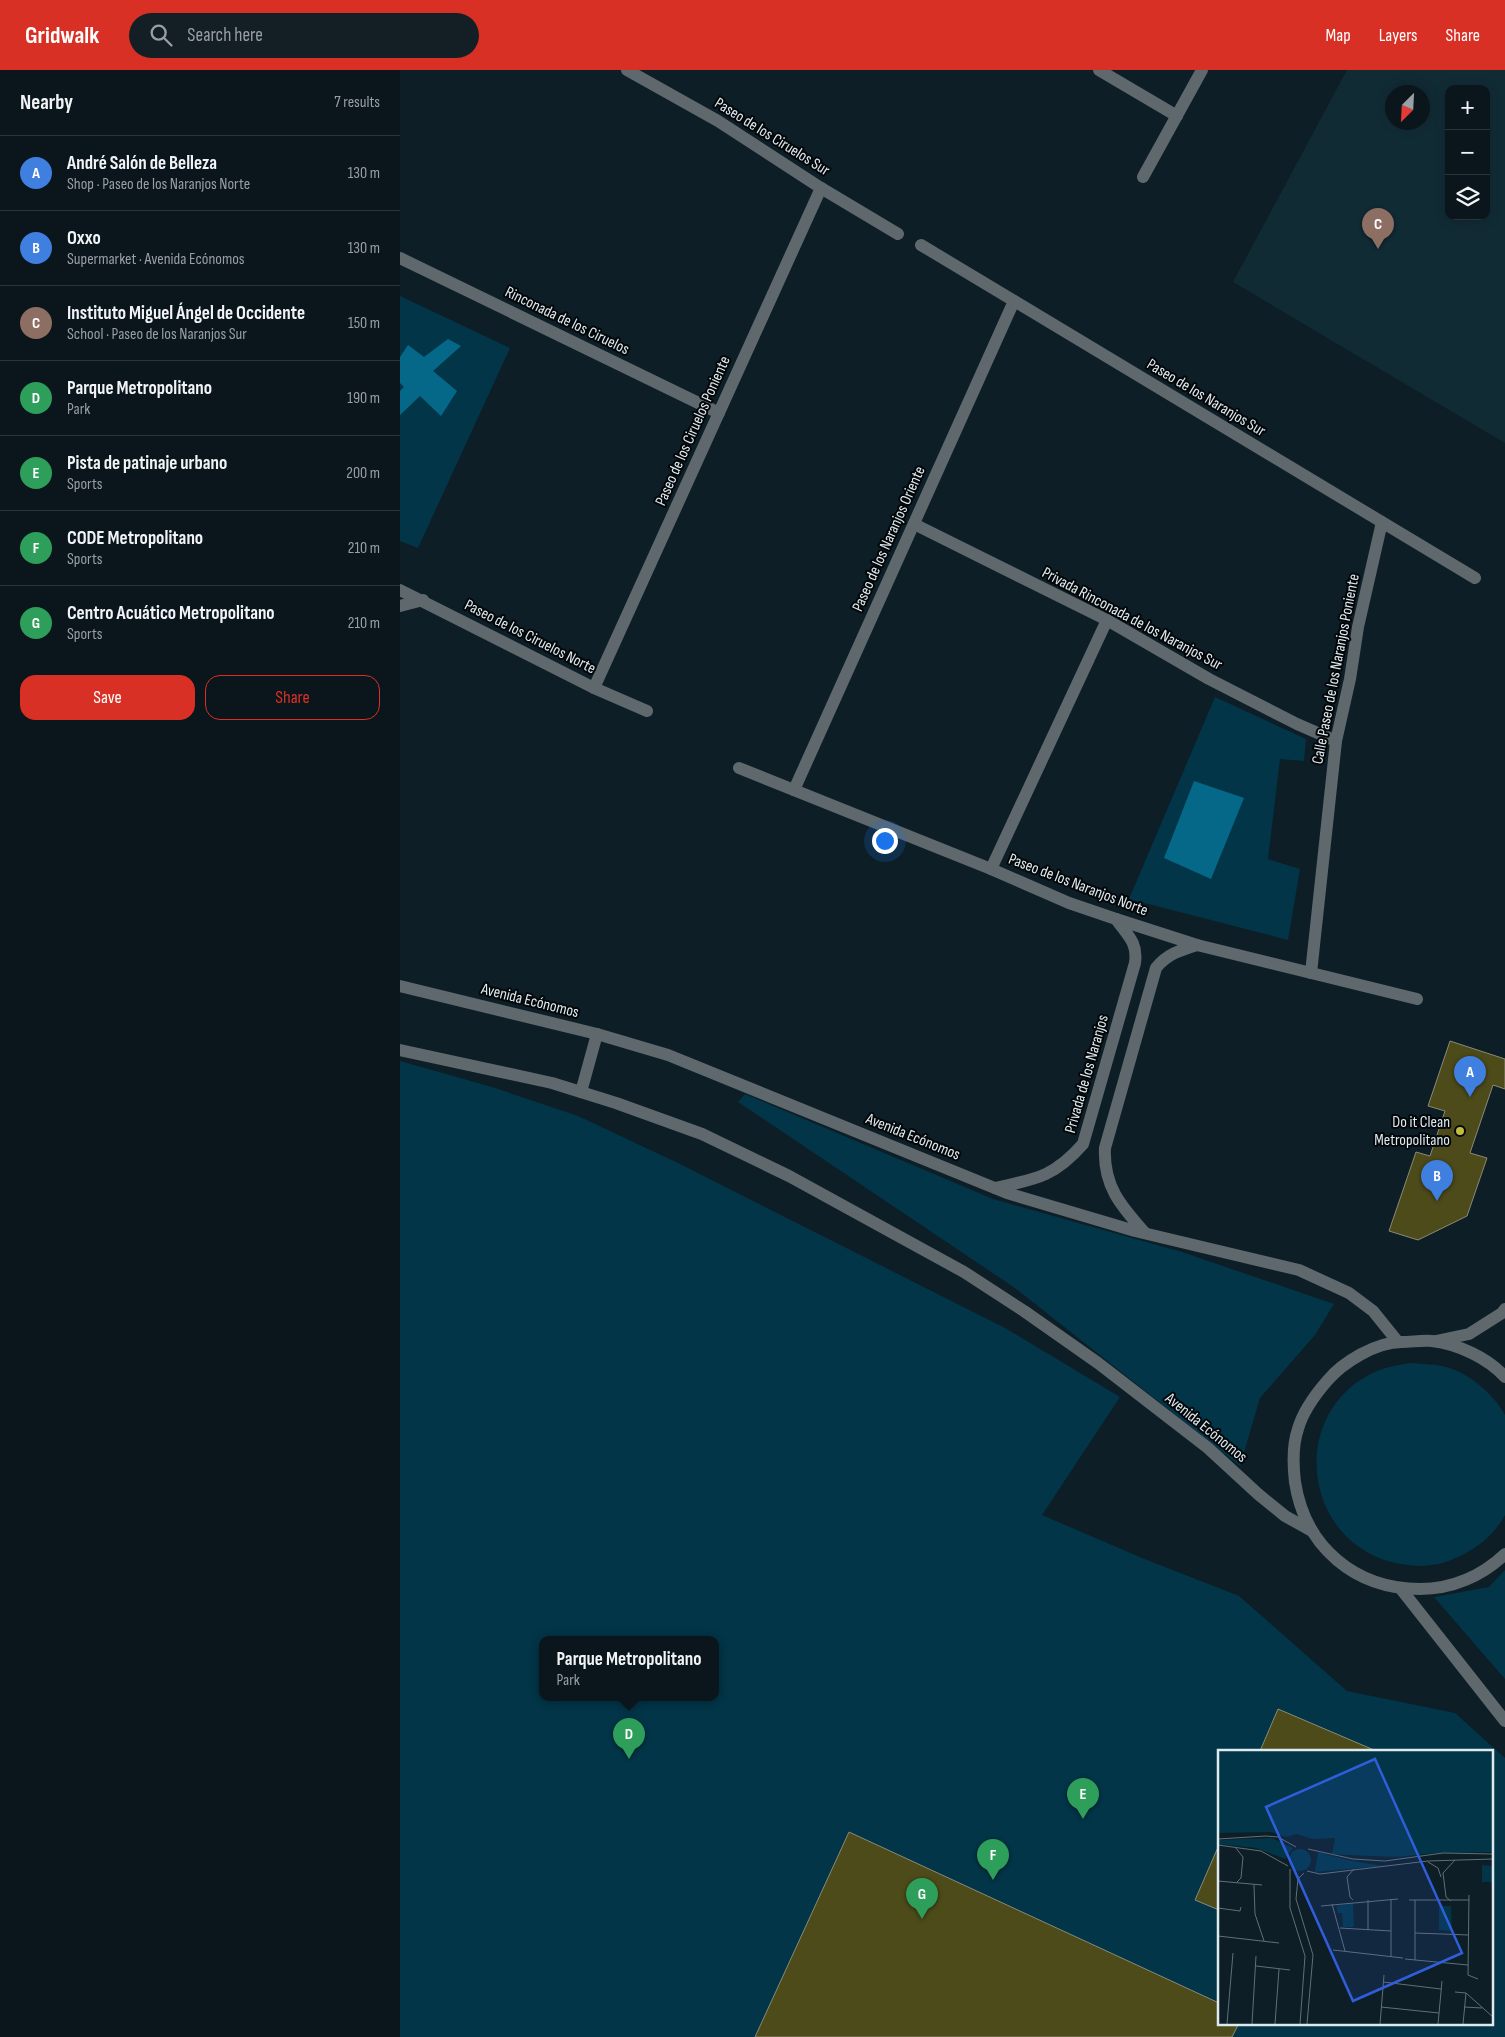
<!DOCTYPE html>
<html lang="en">
<head>
<meta charset="utf-8">
<style>
	body { margin:0; font-family:"Sofia Sans Condensed",sans-serif; background:#131f25; color:#f1f3f6 }
	.controls { position:absolute; right:15px; top:15px; display:grid; overflow:hidden; border-radius:10px; box-shadow:0 2px 12px #0003 }
	.controls button { width:45px; height:45px; display:grid; place-items:center; padding:0; border:0; border-bottom:1px solid #2a353b; background:#0a161c; color:#f1f3f6; font:25px sans-serif }
	.compass { position:absolute; left:985px; top:15px; width:45px; height:45px; border-radius:50%; background:#0a161c; box-shadow:0 2px 12px #0003; rotate:204deg }
	.you { position:absolute; left:484px; top:770px; width:18px; height:18px; margin:-12px; border:4px solid #fff; border-radius:50%; background:#1a73e8; box-shadow:0 0 0 8px #1a73e833 }
	.badge { display:grid; place-items:center; width:32px; height:32px; border-radius:50%; background:#d93025; color:#fff; font-size:16px; font-weight:700 }
	.pin { position:absolute; translate:-50% -41px; filter:drop-shadow(0 1px 2px #0008) }
	.pin::after { content:''; position:absolute; top:26px; width:18px; height:15px; background:inherit; clip-path:polygon(0 0,100% 0,50% 100%) }
	.popup { position:absolute; left:139px; top:1566px; width:180px; height:65px; box-sizing:border-box; display:grid; place-content:center; border-radius:10px; background:#0a161c; filter:drop-shadow(0 1px 4px #0005); font-size:16px; white-space:nowrap; color:#999fa3 }
	.popup b { font-size:19px; color:#f1f3f6 }
	.popup::after { content:''; position:absolute; left:50%; top:100%; margin-left:-10px; border:10px solid transparent; border-top-color:#0a161c }
	.list { margin:0; padding:0; list-style:none }
	h2 { display:flex; justify-content:space-between; align-items:center; height:65px; margin:0; padding:0 20px; font-size:21px }
	h2 small { font-size:16px; font-weight:400; color:#999fa3 }
	.list li { display:grid; grid-template-columns:32px 1fr auto; gap:15px; align-items:center; box-sizing:border-box; height:75px; padding:0 20px; border-top:1px solid #2a353b }
	.list b { display:block; font-size:19px; white-space:nowrap }
	.list p { margin:0; font-size:16px; white-space:nowrap; color:#999fa3 }
	.list em { font-size:16px; font-style:normal; color:#999fa3 }
	.actions { display:flex; gap:10px; padding:15px 20px }
	.actions a { flex:1; padding:11px 0; border:1px solid #d93025; border-radius:15px; text-align:center; font-size:18px; color:#d93025 }
	.actions .main { background:#d93025; color:#fff }
	.icon { flex:none; width:28px; height:28px; fill:none; stroke:currentColor; stroke-width:2; stroke-linecap:round; stroke-linejoin:round }
	.map { position:relative; flex:none; width:1105px; height:1967px; overflow:hidden }
	header { display:flex; align-items:center; gap:30px; box-sizing:border-box; height:70px; padding:0 25px; background:#d93025; color:#fff }
	header strong { font-size:24px }
	nav { display:flex; gap:28px; margin-inline-start:auto; font-size:18px }
	.search { width:350px; height:45px; background:#131f25; display:flex; align-items:center; gap:12px; box-sizing:border-box; padding:0 18px; border-radius:28px; color:#999fa3; font-size:19px }
	main { display:flex }
	aside { flex:1; background:#0a161c }
	.map>svg:first-child { display:block }
	.built { fill:#112b35; fill-rule:evenodd }
	.green { fill:#023548; fill-rule:evenodd }
	.water { fill:#056888 }
	.building { fill:#4d4b19; stroke:#8a8a77 }
	.lines { fill:none; stroke-linecap:round; stroke-linejoin:round }
	.minor { stroke:#5f686c; stroke-width:12 }
	.tertiary { stroke:#5f686c; stroke-width:12 }
	.poi-dot { fill:#c2bd3f; stroke:#03070a; stroke-width:2 }
	.labels { text-anchor:middle; dominant-baseline:central; stroke-width:4; stroke-linejoin:round; paint-order:stroke }
	.street-label { font-size:16px; fill:#dfeaef; stroke:#03070a }
	.poi-label { font-size:16px; fill:#dfeaef; stroke:#03070a; text-anchor:end }
	.inset-road { fill:none; stroke:#617076; stroke-width:1 }
	.view { fill:#305eda; fill-opacity:0.15; stroke:#305eda; stroke-width:2.5 }
	.inset-edge { fill:none; stroke:#dfeaef; stroke-width:2.5 }
</style>
</head>
<body>
<header>
<strong>Gridwalk</strong>
<div class="search"><svg class="icon" aria-label="search" viewBox="0 0 24 24"><circle cx="10" cy="10" r="6"/><path d="M15 15l6 6"/></svg>Search here</div>
<nav><a>Map</a><a>Layers</a><a>Share</a></nav>
</header>
<main>
<aside>
<h2>Nearby<small>7 results</small></h2>
<ul class="list">
<li><span class="badge" style="background:#3f7fe0">A</span><div><b>André Salón de Belleza</b><p>Shop · Paseo de los Naranjos Norte</p></div><em>130 m</em></li>
<li><span class="badge" style="background:#3f7fe0">B</span><div><b>Oxxo</b><p>Supermarket · Avenida Ecónomos</p></div><em>130 m</em></li>
<li><span class="badge" style="background:#8d6e63">C</span><div><b>Instituto Miguel Ángel de Occidente</b><p>School · Paseo de los Naranjos Sur</p></div><em>150 m</em></li>
<li><span class="badge" style="background:#2e9e5b">D</span><div><b>Parque Metropolitano</b><p>Park</p></div><em>190 m</em></li>
<li><span class="badge" style="background:#2e9e5b">E</span><div><b>Pista de patinaje urbano</b><p>Sports</p></div><em>200 m</em></li>
<li><span class="badge" style="background:#2e9e5b">F</span><div><b>CODE Metropolitano</b><p>Sports</p></div><em>210 m</em></li>
<li><span class="badge" style="background:#2e9e5b">G</span><div><b>Centro Acuático Metropolitano</b><p>Sports</p></div><em>210 m</em></li>
</ul>
<div class="actions"><a class="main">Save</a><a>Share</a></div>
</aside>
<div class="map">
<svg width="1105" height="1967" viewBox="0 0 1105 1967">
	<rect width="100%" height="100%" fill="#0d1e26"/>
	<path class="built" d="M 947,0 L 1105,0 L 1105,373 L 833,212 ZM 1049,19 L 1086,19 L 1086,146 L 1049,146 ZM 992,22 L 1022,22 L 1022,52 L 992,52 Z"/>
	<g class="green">
		<polygon points="0,226 110,278 18,478 0,471"/>
		<polygon points="815,627 906,669 904,691 880,689 868,789 900,799 888,870 729,829"/>
		<path d="M 0,991 L 92,1017 L 178,1046 L 278,1093 L 605,1258 L 720,1327 L 642,1445 L 742,1488 L 839,1526 L 947,1621 L 1055,1643 L 1105,1688 L 1105,1967 L 0,1967 ZM 143,1570 L 315,1570 L 315,1628 L 143,1628 ZM 819,1681 L 1091,1681 L 1091,1953 L 819,1953 Z"/>
		<polygon points="345,1024 593,1129 782,1182 934,1234 915,1265 860,1328 840,1396 615,1218 338,1032"/>
		<path d="M 1010,1293 C 1021,1294 1031,1294 1042,1296 C 1066,1300 1094,1324 1105,1345 L 1105,1445 C 1092,1468 1075,1480 1051,1490 C 1032,1498 1011,1497 991,1492 C 900,1467 889,1339 977,1301 C 987,1297 1000,1295 1010,1293 Z"/>
		<polygon points="1105,1500 1105,1609 1034,1527 1089,1517"/>
	</g>
	<g class="water">
		<polygon points="48,269 61,276 33,301 57,321 41,346 20,326 0,345 0,321 4,317 0,313 0,287 8,275 24,287"/>
		<polygon points="794,711 844,728 811,809 764,788"/>
	</g>
	<g class="building">
		<polygon points="1050,971 1105,989 1105,1019 1093,1015 1070,1083 1087,1088 1067,1146 1018,1170 989,1161 1016,1082 1030,1086 1045,1041 1028,1036"/>
		<polygon points="878,1639 974,1680 860,1681"/>
		<polygon points="449,1762 819,1933 819,1953 839,1953 832,1967 355,1967"/>
		<polygon points="819,1775 819,1840 795,1830"/>
	</g>
	<g class="lines">
		<g class="minor">
			<polyline points="227,0 318,51 421,118 498,164"/>
			<polyline points="699,0 777,46"/>
			<polyline points="743,107 802,0"/>
			<polyline points="521,175 1075,508"/>
			<polyline points="0,188 319,343"/>
			<polyline points="514,454 707,550 809,609 897,654 936,671"/>
			<polyline points="0,520 194,618 247,641"/>
			<polyline points="0,536 23,530"/>
			<polyline points="194,618 421,118"/>
			<polyline points="339,698 591,799 669,833 716,849 797,875 1017,929"/>
			<polyline points="394,720 614,231"/>
			<polyline points="591,799 707,550"/>
			<polyline points="911,903 936,671 950,609 958,557 982,452"/>
			<path d="M 595,1118 C 636,1109 654,1107 683,1074 L 735,893 C 738,872 727,865 716,849"/>
			<path d="M 745,1163 C 721,1136 703,1116 705,1078 L 756,898 C 767,884 781,880 797,875"/>
			<polyline points="1001,1519 1105,1651"/>
		</g>
		<g class="tertiary">
			<polyline points="0,916 197,964 268,985 607,1123 735,1161 899,1200 949,1223 973,1241 998,1272"/>
			<polyline points="0,980 152,1013 216,1033 302,1064 389,1106 564,1202 624,1241 698,1293 808,1378 858,1424 885,1446 912,1461"/>
			<polyline points="181,1022 197,964"/>
			<polyline points="1036,1271 1069,1264 1102,1243 1105,1239"/>
			<path d="M 1105,1307 C 1088,1288 1058,1274 1032,1271 C 1022,1270 1012,1272 1002,1272 C 976,1272 943,1292 927,1311 C 914,1326 903,1341 898,1359 C 892,1376 893,1395 895,1412 C 905,1477 955,1519 1020,1519 C 1052,1519 1082,1506 1105,1484"/>
		</g>
	</g>
	<circle class="poi-dot" cx="1060" cy="1061" r="5"/>
	<g class="labels">
		<g class="street-label">
			<text transform="translate(372 67) rotate(32)">Paseo de los Ciruelos Sur</text>
			<text transform="translate(167 251) rotate(26)">Rinconada de los Ciruelos</text>
			<text transform="translate(806 328) rotate(31)">Paseo de los Naranjos Sur</text>
			<text transform="translate(293 361) rotate(-66)">Paseo de los Ciruelos Poniente</text>
			<text transform="translate(489 469) rotate(-66)">Paseo de los Naranjos Oriente</text>
			<text transform="translate(732 549) rotate(28)">Privada Rinconada de los Naranjos Sur</text>
			<text transform="translate(130 567) rotate(27)">Paseo de los Ciruelos Norte</text>
			<text transform="translate(936 599) rotate(-79)">Calle Paseo de los Naranjos Poniente</text>
			<text transform="translate(678 815) rotate(21)">Paseo de los Naranjos Norte</text>
			<text transform="translate(130 931) rotate(14)">Avenida Ecónomos</text>
			<text transform="translate(687 1004) rotate(-74)">Privada de los Naranjos</text>
			<text transform="translate(513 1067) rotate(22)">Avenida Ecónomos</text>
			<text transform="translate(806 1358) rotate(39)">Avenida Ecónomos</text>
		</g>
		<g class="poi-label">
			<text x="1050" y="1052">Do it Clean<tspan x="1050" dy="18">Metropolitano</tspan></text>
		</g>
	</g>
	<g transform="translate(818 1680)">
		<rect width="275" height="275" fill="#0d1e26"/>
		<path d="M 0,1 L 275,1 L 275,102 L 218,103 L 180,107 L 129,105 L 114,104 L 117,88 L 94,89 L 79,84 L 68,87 L 53,82 L 0,83 ZM 54,88 L 75,98 L 67,109 L 38,98 L 0,94 L 0,90 ZM71 110a11 11 0 1 1 22 0a11 11 0 1 1-22 0ZM 100,102 L 130,110 L 165,116 L 97,122 ZM 264,115 L 275,116 L 275,132 L 264,132 ZM 135,153 L 136,177 L 125,177 L 124,163 L 120,163 L 118,156 ZM 221,156 L 233,156 L 234,181 L 221,180 Z" fill="#023548"/>
		<path class="inset-road" d="M 0,89 L 48,86 L 60,87 L 78,97M 0,95 L 43,101 L 70,116M 17,97 L 25,107 L 23,128 L 19,132M 90,99 L 135,109 L 167,111 L 225,103 L 275,104M 210,112 L 220,118 L 223,127M 72,119 L 72,158 L 87,206 L 82,274M 89,121 L 102,124 L 210,111 L 275,109M 86,123 L 80,129 L 78,149 L 95,205 L 89,274M 0,131 L 44,135M 36,135 L 37,164 L 46,191M 251,145 L 250,225 L 260,229M 135,150 L 132,147 L 129,127 L 136,119M 191,150 L 251,150M 233,151 L 228,147 L 225,123 L 237,110M 114,154 L 127,201M 103,156 L 180,149M 0,158 L 22,161 L 23,157M 122,178 L 173,181M 150,180 L 150,150M 197,183 L 251,185M 0,186 L 61,193M 115,200 L 185,208M 173,207 L 173,149M 187,209 L 250,215M 197,210 L 197,150M 38,216 L 72,220M 165,232 L 223,239M 237,242 L 248,243 L 275,267M 163,257 L 221,263M 246,257 L 264,258M 9,274 L 15,203M 34,274 L 38,206M 57,274 L 61,219M 162,274 L 166,225M 220,274 L 224,231M 245,274 L 248,243"/>
		<path class="view" d="M 157,9 L 244,203 L 135,251 L 48,57 Z"/>
		<rect width="275" height="275" class="inset-edge"/>
	</g>
</svg>
<div class="controls">
<button>+</button>
<button>−</button>
<button><svg class="icon" aria-label="layers" viewBox="0 0 24 24"><path d="M12 4l9 5-9 5-9-5zM3 14l9 5 9-5"/></svg></button>
</div>
<svg class="compass" viewBox="-18 -18 36 36"><path d="M0-13l5 13h-10z" fill="#e53935"/><path d="M0 13l5-13h-10z" fill="#999fa3"/></svg>
<div class="you"></div>
<div class="pin badge" style="left:1070px;top:1027px;background:#3f7fe0">A</div>
<div class="pin badge" style="left:1037px;top:1131px;background:#3f7fe0">B</div>
<div class="pin badge" style="left:978px;top:179px;background:#8d6e63">C</div>
<div class="pin badge" style="left:229px;top:1689px;background:#2e9e5b">D</div>
<div class="popup"><b>Parque Metropolitano</b>Park</div>
<div class="pin badge" style="left:683px;top:1749px;background:#2e9e5b">E</div>
<div class="pin badge" style="left:593px;top:1810px;background:#2e9e5b">F</div>
<div class="pin badge" style="left:522px;top:1849px;background:#2e9e5b">G</div>
</div>
</main>
</body>
</html>
